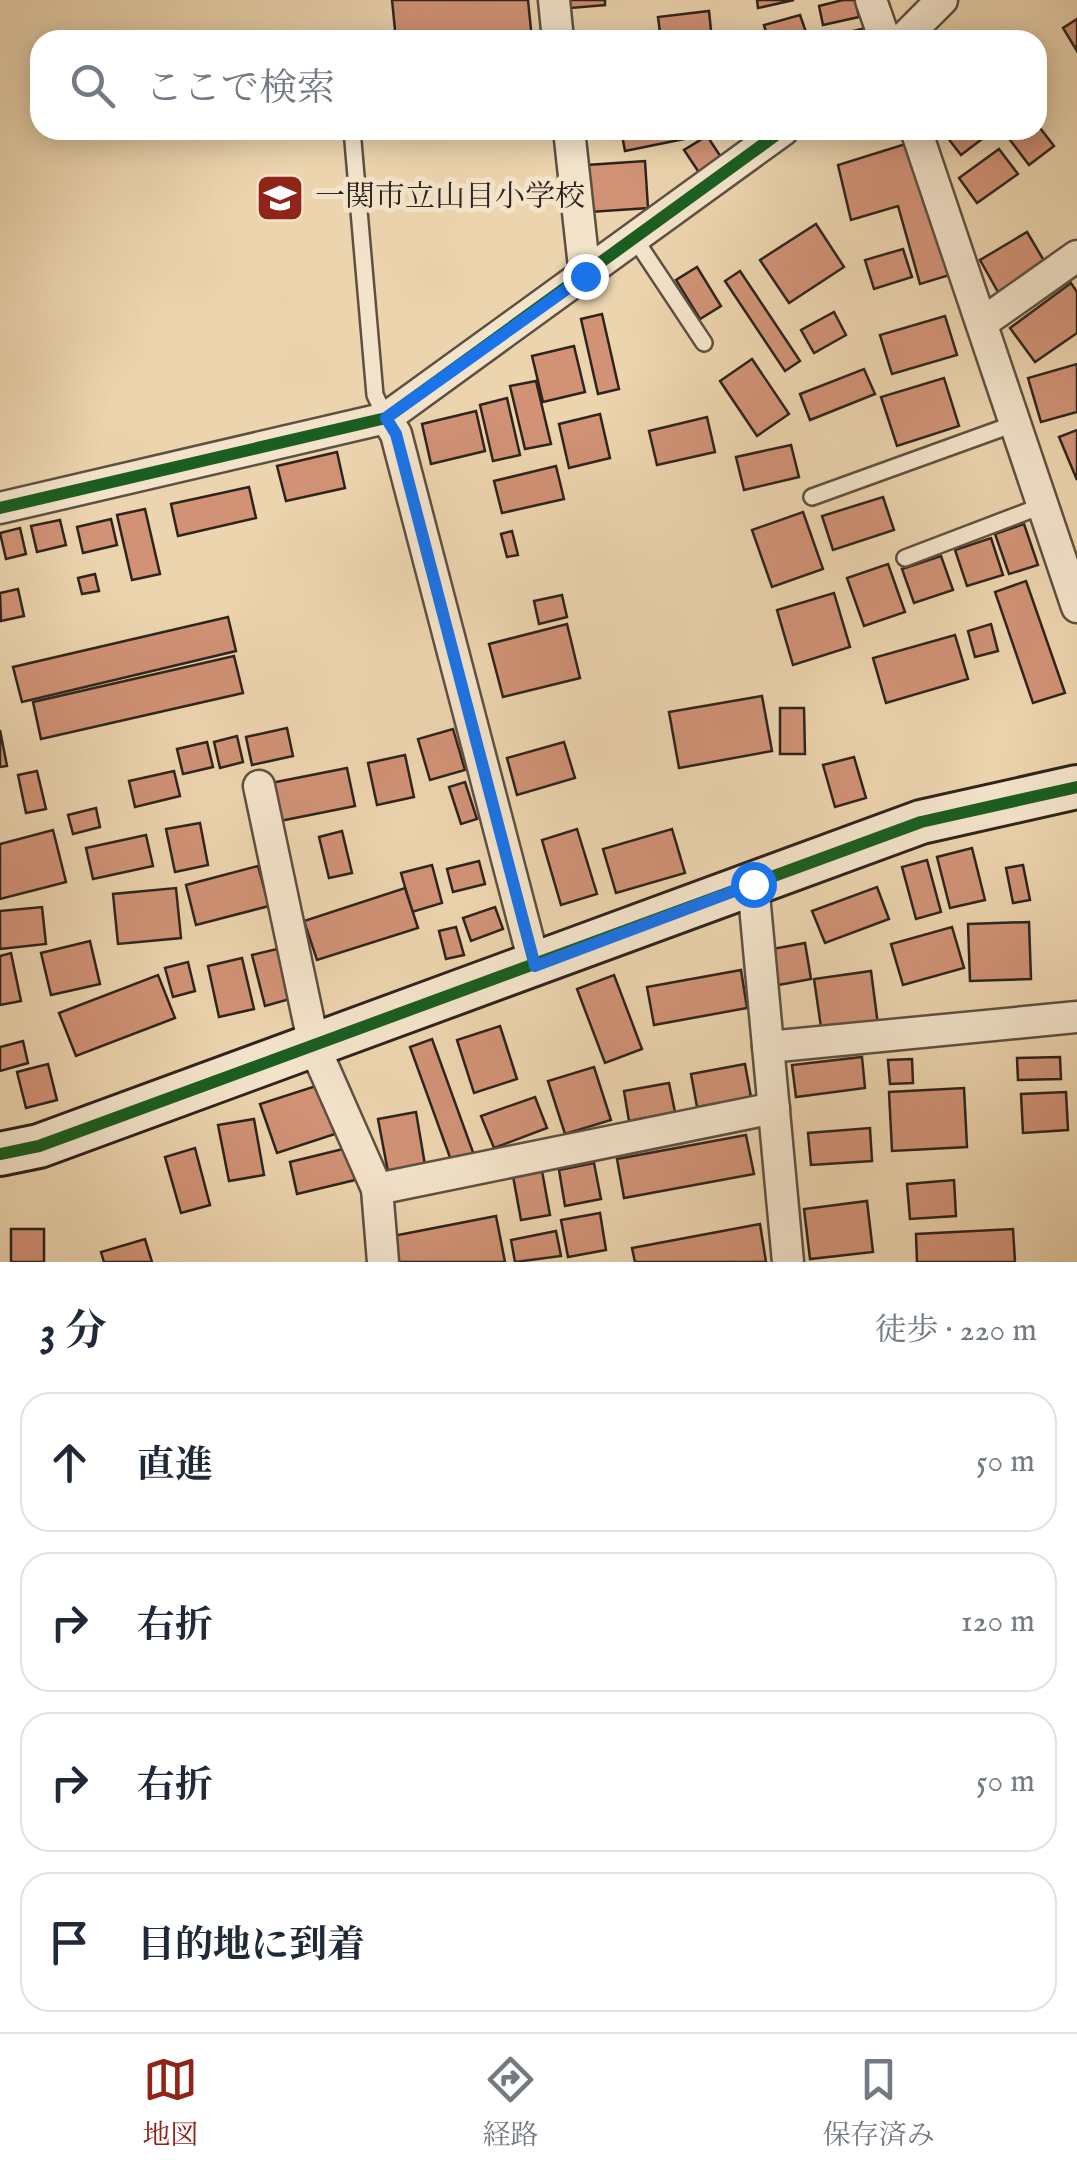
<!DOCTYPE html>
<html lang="ja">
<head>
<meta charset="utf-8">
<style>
	body { margin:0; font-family:"IM FELL English","Noto Serif JP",serif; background:#f2f2f3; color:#1f2937 }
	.stop { position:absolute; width:30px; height:30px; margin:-22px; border:8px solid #1a73e8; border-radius:50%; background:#fff }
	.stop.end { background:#1a73e8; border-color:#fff; box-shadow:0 2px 10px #0008 }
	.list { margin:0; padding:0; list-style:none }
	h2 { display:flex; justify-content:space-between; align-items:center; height:130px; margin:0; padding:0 40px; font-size:42px }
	h2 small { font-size:32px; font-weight:400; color:#747a83 }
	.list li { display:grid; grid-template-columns:65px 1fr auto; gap:30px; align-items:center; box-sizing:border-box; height:140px; margin:0 20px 20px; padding:0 20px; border:2px solid #e0e1e3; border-radius:30px }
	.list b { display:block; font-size:38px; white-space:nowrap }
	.list em { font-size:32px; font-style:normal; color:#747a83 }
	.icon { flex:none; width:55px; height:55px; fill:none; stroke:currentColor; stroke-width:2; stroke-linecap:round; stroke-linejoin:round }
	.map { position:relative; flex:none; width:1077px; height:1262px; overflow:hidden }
	.search { position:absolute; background:#fff; box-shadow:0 5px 25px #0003; left:30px; right:30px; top:30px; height:110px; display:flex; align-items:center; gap:25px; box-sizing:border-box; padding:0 35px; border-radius:30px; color:#747a83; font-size:38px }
	.sheet { height:770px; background:#fff }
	nav { display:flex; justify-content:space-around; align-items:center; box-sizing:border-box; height:140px; border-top:2px solid #e0e1e3; background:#fff; font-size:28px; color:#747a83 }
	nav a { display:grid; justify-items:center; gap:5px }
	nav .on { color:#8f2418 }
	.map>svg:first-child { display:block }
	.building { fill:#d19276; stroke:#2e241d; stroke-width:2.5 }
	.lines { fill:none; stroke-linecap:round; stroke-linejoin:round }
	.lane-casing { stroke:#5e5041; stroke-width:20 }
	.street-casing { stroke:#5e5041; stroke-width:35 }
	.secondary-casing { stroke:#2e241d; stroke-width:48 }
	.lane { stroke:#f3e3ca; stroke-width:15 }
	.street { stroke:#f3e3ca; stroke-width:30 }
	.secondary { stroke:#f3e3ca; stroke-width:42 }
	.cycleway-casing { stroke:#f3e3ca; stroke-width:19 }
	.cycleway { stroke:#1b5e20; stroke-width:12 }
	.route { stroke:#1a73e8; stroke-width:12 }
	.labels { text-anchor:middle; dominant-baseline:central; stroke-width:10; stroke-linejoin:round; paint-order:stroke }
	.poi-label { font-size:30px; fill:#2e241d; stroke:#f3e3ca; text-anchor:start }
</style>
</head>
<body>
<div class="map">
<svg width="1077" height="1262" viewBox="0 0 1077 1262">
	<rect width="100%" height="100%" fill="#ecd4ae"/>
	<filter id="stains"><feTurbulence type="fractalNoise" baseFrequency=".002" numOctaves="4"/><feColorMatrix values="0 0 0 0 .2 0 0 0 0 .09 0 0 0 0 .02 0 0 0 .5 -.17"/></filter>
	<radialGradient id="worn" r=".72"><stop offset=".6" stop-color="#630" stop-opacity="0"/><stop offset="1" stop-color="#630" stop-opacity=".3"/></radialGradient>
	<g class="building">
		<polygon points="392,0 528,0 532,40 396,40"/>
		<polygon points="570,0 605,0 605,5 571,8"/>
		<polygon points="757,0 794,0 758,8"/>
		<polygon points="843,0 855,0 859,17 823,25 819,6"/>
		<polygon points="709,11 712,40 661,40 658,17"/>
		<polygon points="800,15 806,32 768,40 764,25"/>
		<polygon points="1077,19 1077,51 1063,28"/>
		<polygon points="866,28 869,40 832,40 832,36"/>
		<polygon points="1037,124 1054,146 1029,165 1007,136 1014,130 1037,130"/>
		<polygon points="621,130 687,130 689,138 625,151"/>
		<polygon points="956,130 994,130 961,155 947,137"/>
		<polygon points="707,136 723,160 700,174 684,150"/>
		<polygon points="915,141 956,273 920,284 898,206 851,220 838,165"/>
		<polygon points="999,149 1018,174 977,203 959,178"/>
		<polygon points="645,161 648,208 590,212 587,165"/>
		<polygon points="816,224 844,267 789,303 760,260"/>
		<polygon points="1027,232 1046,264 998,292 980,260"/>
		<polygon points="903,249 912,277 874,289 865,260"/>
		<polygon points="697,267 721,306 700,319 676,280"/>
		<polygon points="740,271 800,361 785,371 725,281"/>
		<polygon points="1071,283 1077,292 1077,333 1035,362 1010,328"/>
		<polygon points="834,312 846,335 814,353 801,330"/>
		<polygon points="602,314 619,389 598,394 581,319"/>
		<polygon points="945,316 957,355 892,374 880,335"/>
		<polygon points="574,346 585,392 543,402 532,356"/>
		<polygon points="752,359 789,414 757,436 720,381"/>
		<polygon points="1077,364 1077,412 1041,422 1028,378"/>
		<polygon points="864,369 875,394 810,420 800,394"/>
		<polygon points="944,378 959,426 897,446 881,397"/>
		<polygon points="536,381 551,444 525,449 510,386"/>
		<polygon points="507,398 520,455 493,461 480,405"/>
		<polygon points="476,411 485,451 431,464 422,424"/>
		<polygon points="600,414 610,458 569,468 559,424"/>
		<polygon points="707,417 715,452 657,465 649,431"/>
		<polygon points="1077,430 1077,480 1059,437"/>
		<polygon points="791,445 799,477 744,490 736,457"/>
		<polygon points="337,452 345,488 286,501 277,466"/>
		<polygon points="556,466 564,499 502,513 494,481"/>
		<polygon points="249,487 256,518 178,536 171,504"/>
		<polygon points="883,497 894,530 833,550 822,516"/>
		<polygon points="145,509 160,574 132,580 117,515"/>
		<polygon points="803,512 823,569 772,587 752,530"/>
		<polygon points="111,519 117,545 83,553 77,527"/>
		<polygon points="60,520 66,545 37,552 31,526"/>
		<polygon points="1024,524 1038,565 1009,574 995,534"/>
		<polygon points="20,528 26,554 6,559 0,533"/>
		<polygon points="512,531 518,555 507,557 501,534"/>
		<polygon points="991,538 1003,575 967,586 955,550"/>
		<polygon points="941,556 953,590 914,603 902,569"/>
		<polygon points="888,564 905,612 864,626 847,578"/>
		<polygon points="95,574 99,591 82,594 78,578"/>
		<polygon points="1026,581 1065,693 1033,703 995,592"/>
		<polygon points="18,589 24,616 1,621 0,593"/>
		<polygon points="834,593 850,647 793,665 777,610"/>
		<polygon points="562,595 567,617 539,624 534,601"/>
		<polygon points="228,617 236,651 22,702 13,667"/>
		<polygon points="567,624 580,678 503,697 489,644"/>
		<polygon points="991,624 998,651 975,657 968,631"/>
		<polygon points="955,635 968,679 886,703 873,658"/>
		<polygon points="234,656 243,693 41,739 33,702"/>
		<polygon points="762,696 772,751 679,768 669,712"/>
		<polygon points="780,708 804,708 805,754 780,754"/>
		<polygon points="287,728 293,756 252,765 246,737"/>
		<polygon points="453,729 465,770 430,780 418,739"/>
		<polygon points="0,730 7,766 0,767"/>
		<polygon points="237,736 243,762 220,768 214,742"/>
		<polygon points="207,742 213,767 183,774 177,749"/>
		<polygon points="564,742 575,778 517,795 507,758"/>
		<polygon points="405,755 414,797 377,805 368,763"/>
		<polygon points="854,757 866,798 835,807 823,765"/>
		<polygon points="347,768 355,806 280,821 271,783"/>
		<polygon points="37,771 46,809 26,813 18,775"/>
		<polygon points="174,771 180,796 135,807 129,781"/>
		<polygon points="465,782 477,819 461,824 449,787"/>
		<polygon points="96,808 100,827 73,834 68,815"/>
		<polygon points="200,823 208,865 175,872 166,829"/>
		<polygon points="577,829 597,894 561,905 542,840"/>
		<polygon points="672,829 685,873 616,893 603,849"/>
		<polygon points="53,830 66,882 0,899 0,844"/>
		<polygon points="342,831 352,873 329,878 319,837"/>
		<polygon points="146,835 153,866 93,879 86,848"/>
		<polygon points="972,848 985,900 950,908 937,857"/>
		<polygon points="927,860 941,912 916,919 902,867"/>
		<polygon points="479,861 485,884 453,892 447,869"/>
		<polygon points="432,865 442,903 412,912 401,873"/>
		<polygon points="1023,865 1030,900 1013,903 1006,868"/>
		<polygon points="258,866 269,906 196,925 186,885"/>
		<polygon points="877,887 889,919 825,943 812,911"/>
		<polygon points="176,888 181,938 118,944 113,894"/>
		<polygon points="405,888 418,928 317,960 304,921"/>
		<polygon points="42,907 46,944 0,949 0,911"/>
		<polygon points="495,907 503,929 471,941 463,918"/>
		<polygon points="1029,922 1031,979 970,981 968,924"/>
		<polygon points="456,927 464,955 446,959 439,931"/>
		<polygon points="952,927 964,968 903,985 891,944"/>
		<polygon points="90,941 100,984 51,995 41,953"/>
		<polygon points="805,943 811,979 773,986 767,950"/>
		<polygon points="277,949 290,999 265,1006 252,955"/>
		<polygon points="11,953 21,1001 0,1005 0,956"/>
		<polygon points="242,958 254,1009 219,1017 208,966"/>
		<polygon points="188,962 195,991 173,997 165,968"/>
		<polygon points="741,970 747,1008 654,1025 647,987"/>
		<polygon points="871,971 878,1025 822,1034 814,979"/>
		<polygon points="158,975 175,1018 76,1056 59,1013"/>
		<polygon points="614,975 642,1049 605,1063 577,989"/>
		<polygon points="500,1026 517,1079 474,1093 457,1040"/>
		<polygon points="432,1039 474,1155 452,1163 410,1047"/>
		<polygon points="23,1041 28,1063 0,1071 0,1047"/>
		<polygon points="862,1057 865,1088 796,1097 792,1065"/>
		<polygon points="1060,1057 1061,1079 1018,1080 1017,1058"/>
		<polygon points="912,1059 913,1083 890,1084 888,1060"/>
		<polygon points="48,1064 57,1100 26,1108 17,1072"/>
		<polygon points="745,1064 751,1097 697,1107 691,1074"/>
		<polygon points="594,1067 611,1120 565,1134 548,1081"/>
		<polygon points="669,1083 675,1112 629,1121 624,1091"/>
		<polygon points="319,1085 335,1134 277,1153 260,1104"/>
		<polygon points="964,1088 967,1147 892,1151 889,1092"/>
		<polygon points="1066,1092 1068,1130 1023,1133 1021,1094"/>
		<polygon points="535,1097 547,1128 494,1148 481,1116"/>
		<polygon points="416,1112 425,1165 388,1172 378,1119"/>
		<polygon points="254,1119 264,1175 229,1181 218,1125"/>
		<polygon points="870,1128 872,1161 811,1165 808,1133"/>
		<polygon points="746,1135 754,1174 624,1198 617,1159"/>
		<polygon points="195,1148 210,1205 181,1213 165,1157"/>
		<polygon points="347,1148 355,1180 297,1194 290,1162"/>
		<polygon points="594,1163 601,1199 565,1206 559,1170"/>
		<polygon points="542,1171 550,1215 521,1220 513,1176"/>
		<polygon points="954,1180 956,1216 910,1219 907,1184"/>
		<polygon points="867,1201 873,1252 810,1259 804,1209"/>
		<polygon points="600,1213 606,1250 568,1257 561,1220"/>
		<polygon points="496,1216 505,1262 398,1262 393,1236"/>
		<polygon points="760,1224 766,1262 635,1262 632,1248"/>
		<rect x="11" y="1229" width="33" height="33"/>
		<polygon points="1013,1229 1015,1262 917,1262 916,1234"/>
		<polygon points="556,1231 561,1256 515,1262 511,1240"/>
		<polygon points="145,1239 152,1262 104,1262 101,1252"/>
	</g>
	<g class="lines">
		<g class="lane-casing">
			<g id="lane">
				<polyline points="352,130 375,395 386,418"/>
				<polyline points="635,239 704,343"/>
				<polyline points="812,497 1014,424"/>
				<polyline points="905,558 1044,505"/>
			</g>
		</g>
		<g class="street-casing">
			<g id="street">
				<polyline points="554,0 558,40"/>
				<polyline points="871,0 885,40"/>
				<polyline points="902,40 942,0"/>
				<polyline points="569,130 585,276"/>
				<polyline points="916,130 1077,607"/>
				<polyline points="982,323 1077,256"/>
				<polyline points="386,418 396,434 535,966"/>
				<polyline points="0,508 386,418 783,130"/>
				<polyline points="259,786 314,1046 377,1189 383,1262"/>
				<polyline points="753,884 788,1262"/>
				<polyline points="768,1047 1077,1017"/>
				<polyline points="377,1189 774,1108"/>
			</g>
		</g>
		<g class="secondary-casing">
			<polyline id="secondary" points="0,1154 39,1146 921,822 1077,787"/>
		</g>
		<use href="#lane" class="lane"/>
		<use href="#street" class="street"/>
		<use href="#secondary" class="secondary"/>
		<g class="cycleway-casing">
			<g id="cycleway">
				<polyline points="0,508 386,418 783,130"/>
				<polyline points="0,1154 39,1146 921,822 1077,787"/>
			</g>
		</g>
		<use href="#cycleway" class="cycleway"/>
	</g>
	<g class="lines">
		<polyline class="route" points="585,276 386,418 396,434 535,966 753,884"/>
	</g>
	<defs>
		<g id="school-square" transform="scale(2.5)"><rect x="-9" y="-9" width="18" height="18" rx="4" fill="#8f2418" stroke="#f3e3ca"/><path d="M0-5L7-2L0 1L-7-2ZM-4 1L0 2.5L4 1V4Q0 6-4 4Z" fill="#fff"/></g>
	</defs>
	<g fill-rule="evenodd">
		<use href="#school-square" x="280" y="198"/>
	</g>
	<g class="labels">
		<g class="poi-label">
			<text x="315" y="198">一関市立山目小学校</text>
		</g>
	</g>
	<rect width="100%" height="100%" filter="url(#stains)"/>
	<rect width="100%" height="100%" fill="url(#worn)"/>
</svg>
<div class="stop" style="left:753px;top:884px"></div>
<div class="stop end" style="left:585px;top:276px"></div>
<div class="search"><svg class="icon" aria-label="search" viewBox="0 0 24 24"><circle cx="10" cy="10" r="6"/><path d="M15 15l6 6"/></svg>ここで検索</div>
</div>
<section class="sheet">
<h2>3 分<small>徒歩 · 220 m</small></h2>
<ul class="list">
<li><svg class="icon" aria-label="ahead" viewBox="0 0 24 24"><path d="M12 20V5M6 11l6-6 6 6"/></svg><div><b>直進</b></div><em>50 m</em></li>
<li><svg class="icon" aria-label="right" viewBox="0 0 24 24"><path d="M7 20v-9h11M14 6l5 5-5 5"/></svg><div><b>右折</b></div><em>120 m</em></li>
<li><svg class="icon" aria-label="right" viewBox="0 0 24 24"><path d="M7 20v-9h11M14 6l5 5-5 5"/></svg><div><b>右折</b></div><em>50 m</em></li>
<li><svg class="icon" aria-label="arrive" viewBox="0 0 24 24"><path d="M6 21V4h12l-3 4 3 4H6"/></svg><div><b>目的地に到着</b></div></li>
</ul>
</section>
<nav>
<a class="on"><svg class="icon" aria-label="map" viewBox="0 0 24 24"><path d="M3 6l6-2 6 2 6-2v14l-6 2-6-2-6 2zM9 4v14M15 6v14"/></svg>地図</a>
<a><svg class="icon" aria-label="directions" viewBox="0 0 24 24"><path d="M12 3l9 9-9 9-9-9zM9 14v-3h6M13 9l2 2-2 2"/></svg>経路</a>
<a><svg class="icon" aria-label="saved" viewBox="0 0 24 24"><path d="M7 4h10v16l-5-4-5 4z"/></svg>保存済み</a>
</nav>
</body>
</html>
